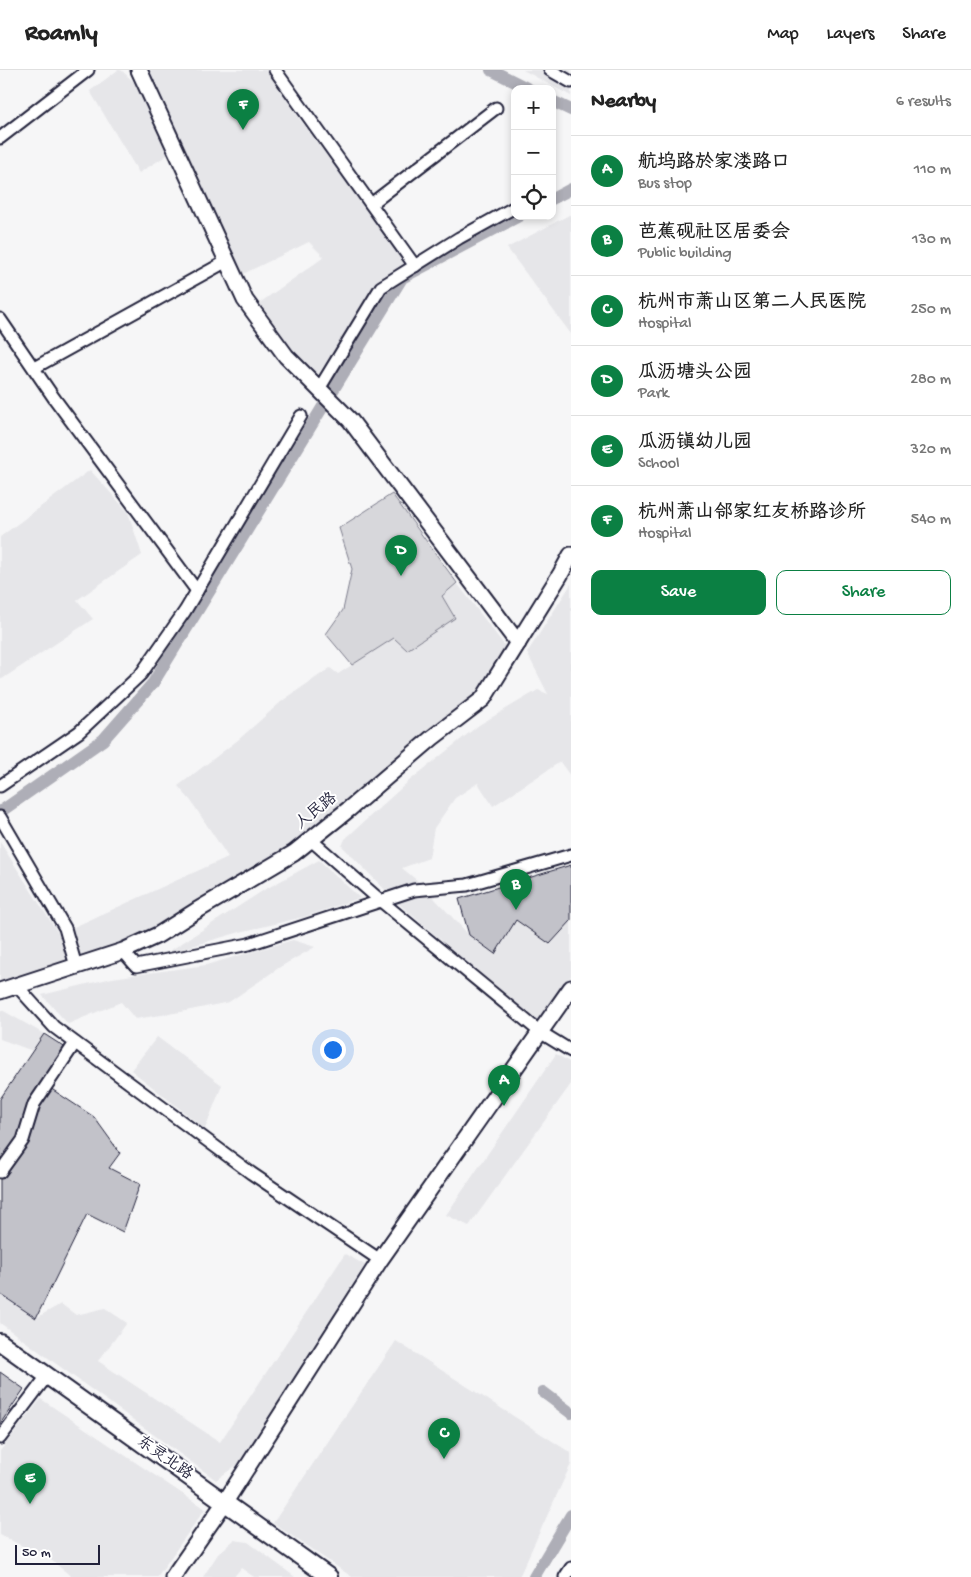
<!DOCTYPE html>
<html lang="en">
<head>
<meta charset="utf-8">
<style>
	body { margin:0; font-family:"Gochi Hand","LXGW WenKai TC",sans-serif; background:#f6f6f6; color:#222 }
	.controls { position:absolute; right:15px; top:15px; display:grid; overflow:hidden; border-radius:10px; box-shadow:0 2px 8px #0003 }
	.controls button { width:45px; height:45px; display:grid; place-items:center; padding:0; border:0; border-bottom:1px solid #e0e0e0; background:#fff; color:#222; font:25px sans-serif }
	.scale { position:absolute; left:15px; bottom:12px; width:85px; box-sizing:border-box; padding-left:5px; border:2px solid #22223b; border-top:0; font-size:14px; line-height:18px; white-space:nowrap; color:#22223b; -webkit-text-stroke:4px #fff; paint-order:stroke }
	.you { position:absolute; left:332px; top:979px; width:18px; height:18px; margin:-12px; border:4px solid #fff; border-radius:50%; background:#1a73e8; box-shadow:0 0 0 8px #1a73e833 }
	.badge { display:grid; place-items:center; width:32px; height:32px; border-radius:50%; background:#0b8043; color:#fff; font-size:16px; font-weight:700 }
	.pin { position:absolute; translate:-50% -41px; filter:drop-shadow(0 1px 2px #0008) }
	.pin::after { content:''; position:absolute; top:26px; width:18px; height:15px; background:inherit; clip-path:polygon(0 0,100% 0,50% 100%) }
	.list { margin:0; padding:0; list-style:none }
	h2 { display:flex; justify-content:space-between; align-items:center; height:65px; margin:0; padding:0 20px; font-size:21px }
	h2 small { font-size:16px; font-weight:400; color:#767676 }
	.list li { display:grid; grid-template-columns:32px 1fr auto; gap:15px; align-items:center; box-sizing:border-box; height:70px; padding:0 20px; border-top:1px solid #e0e0e0 }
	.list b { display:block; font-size:19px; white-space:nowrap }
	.list p { margin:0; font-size:16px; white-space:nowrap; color:#767676 }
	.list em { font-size:16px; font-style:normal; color:#767676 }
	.actions { display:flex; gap:10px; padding:15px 20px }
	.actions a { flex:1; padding:11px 0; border:1px solid #0b8043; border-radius:10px; text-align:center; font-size:18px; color:#0b8043 }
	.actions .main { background:#0b8043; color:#fff }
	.icon { flex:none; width:28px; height:28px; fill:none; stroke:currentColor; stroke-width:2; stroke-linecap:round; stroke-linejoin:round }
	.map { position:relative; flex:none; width:571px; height:1507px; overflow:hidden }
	header { display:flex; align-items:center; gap:30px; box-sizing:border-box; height:70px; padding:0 25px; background:#fff; border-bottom:1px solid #e0e0e0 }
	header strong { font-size:24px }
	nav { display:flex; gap:28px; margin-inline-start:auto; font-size:18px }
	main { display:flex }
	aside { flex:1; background:#fff }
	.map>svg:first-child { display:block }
	.built { fill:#e6e6e9 }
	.green { fill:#d7d7db; stroke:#7c7c8b }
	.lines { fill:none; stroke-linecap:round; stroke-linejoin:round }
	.canal { stroke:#aeaeb7; stroke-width:12 }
	.building { fill:#c2c2c9; stroke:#22223b }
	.street-casing { stroke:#22223b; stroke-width:15 }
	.secondary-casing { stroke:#22223b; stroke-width:19 }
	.primary-casing { stroke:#22223b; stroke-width:20 }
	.street { stroke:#fff; stroke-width:11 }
	.secondary { stroke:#fff; stroke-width:15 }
	.primary { stroke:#fff; stroke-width:16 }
	.labels { text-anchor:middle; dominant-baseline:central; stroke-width:4; stroke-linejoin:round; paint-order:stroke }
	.street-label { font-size:16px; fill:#22223b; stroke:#fff }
</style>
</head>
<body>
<header>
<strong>Roamly</strong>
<nav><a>Map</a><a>Layers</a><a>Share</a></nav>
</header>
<main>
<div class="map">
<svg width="571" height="1507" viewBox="0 0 571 1507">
	<rect width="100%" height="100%" fill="#f6f6f7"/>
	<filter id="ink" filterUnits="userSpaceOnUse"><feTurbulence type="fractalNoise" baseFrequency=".02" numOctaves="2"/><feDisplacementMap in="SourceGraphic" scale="10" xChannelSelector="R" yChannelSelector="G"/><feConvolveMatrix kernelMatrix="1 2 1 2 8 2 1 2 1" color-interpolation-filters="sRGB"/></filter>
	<g filter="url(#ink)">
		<g class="built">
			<polygon points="118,0 121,0 134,12 167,73 144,0 267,0 301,51 364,136 410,195 359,243 316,307 286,276 258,234 324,187 309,172 243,204 204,121 180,77 139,103 90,21"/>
			<polygon points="523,0 571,0 571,26"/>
			<polygon points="571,144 571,264 507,178"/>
			<polygon points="90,400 128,442 142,485 77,530 93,549 2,609 0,608 0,467"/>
			<polygon points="457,513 505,576 475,625 301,767 156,857 118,876 63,891 0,913 0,772 58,863 74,857 228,787 191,731 178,716 238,670 282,631 330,598 338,604 394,568 407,580 454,548 442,526"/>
			<polygon points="571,514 571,707 560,692 493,736 478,713 455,728 434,758 429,788 402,798 419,812 469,865 495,884 516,850 550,874 571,851 571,906 538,951 490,912 399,834 342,776 345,769 409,711 479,655 538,620 548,624 527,583"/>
			<polygon points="319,790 360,828 304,847 240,862 165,884 264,820"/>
			<polygon points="293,870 315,877 280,897 229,932 181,942 135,949 121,932 68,954 42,925 112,908 206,895"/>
			<polygon points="2,940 44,964 33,981 0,969 0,941"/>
			<polygon points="157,967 222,1015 205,1059 131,1000"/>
			<polygon points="556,984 571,993 571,1014 469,1156 446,1145"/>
			<polygon points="345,1184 365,1195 238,1394 216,1410 0,1253 0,1224 36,1248 61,1234 76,1245 105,1238 127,1253 98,1291 220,1372"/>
			<polygon points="396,1271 571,1383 571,1394 519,1507 352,1507 273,1453"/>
			<polygon points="41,1329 205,1439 157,1507 72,1507 51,1490 0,1465 0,1381"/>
			<polygon points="234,1470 248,1472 295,1507 254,1507 241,1498 234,1507 203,1507 218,1484"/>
		</g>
		<polygon class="green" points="392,424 457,513 442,526 455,548 407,580 394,568 352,595 326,564 343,540 352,499 339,458"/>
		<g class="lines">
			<g class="canal">
				<polyline points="491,0 529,19"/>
				<polyline points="552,31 571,40"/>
				<polyline points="552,129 571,119"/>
				<polyline points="0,742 103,670 153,613 402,208 519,146"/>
				<polyline points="543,1322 571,1343"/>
				<polyline points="534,1507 571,1445"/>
			</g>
		</g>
		<g class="building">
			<polygon points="571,795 571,851 550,874 516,850 495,884 469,865 459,829"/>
			<polygon points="44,964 72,982 50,1018 94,1047 120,1083 109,1098 140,1114 123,1162 87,1144 36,1248 0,1224 0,1029"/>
			<polygon points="0,1302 24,1319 0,1354"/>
		</g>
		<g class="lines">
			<g class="street-casing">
				<g id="street">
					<polyline points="275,0 415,196"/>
					<polyline points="550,0 571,12"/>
					<polyline points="0,68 88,0"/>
					<polyline points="371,134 496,38"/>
					<polyline points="0,249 54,328 197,521"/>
					<polyline points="34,298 227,191"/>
					<polyline points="319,319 381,217 459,168 515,137"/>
					<polyline points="0,716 79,662 141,604 185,541 301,346"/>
					<polyline points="0,747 65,858 76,896"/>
					<polyline points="311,770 381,831 540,962 571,981"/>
					<polyline points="123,881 136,896 249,874 414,820 467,815 571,785"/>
					<polyline points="16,915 54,957 251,1103 380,1190"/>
					<polyline points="0,1102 23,1070 34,1034 75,973"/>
					<polyline points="0,1368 47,1306"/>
					<polyline points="565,1507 571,1498"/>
				</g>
			</g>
			<g class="secondary-casing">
				<g id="secondary">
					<polyline points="139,0 245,230 286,286 350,350 518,573"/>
					<polyline points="0,921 123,881 158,865 196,841 294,783 349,739 432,668 483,629 560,505 571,485"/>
					<polyline points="173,1507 225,1432 380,1190 571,918"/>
				</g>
			</g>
			<g class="primary-casing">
				<polyline id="primary" points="0,1272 329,1507"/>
			</g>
			<use href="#street" class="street"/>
			<use href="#secondary" class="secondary"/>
			<use href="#primary" class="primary"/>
		</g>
	</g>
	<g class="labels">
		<g class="street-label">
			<text transform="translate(317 742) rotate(-39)">人民路</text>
			<text transform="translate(164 1389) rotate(35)">东灵北路</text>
		</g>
	</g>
</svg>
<div class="controls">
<button>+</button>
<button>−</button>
<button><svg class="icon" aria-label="locate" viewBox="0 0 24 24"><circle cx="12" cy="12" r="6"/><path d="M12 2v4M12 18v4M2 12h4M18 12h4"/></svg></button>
</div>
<div class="scale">50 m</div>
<div class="you"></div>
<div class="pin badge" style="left:504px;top:1036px">A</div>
<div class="pin badge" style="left:516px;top:840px">B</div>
<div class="pin badge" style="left:444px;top:1389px">C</div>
<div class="pin badge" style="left:401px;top:506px">D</div>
<div class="pin badge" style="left:30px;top:1434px">E</div>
<div class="pin badge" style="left:243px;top:60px">F</div>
</div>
<aside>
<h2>Nearby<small>6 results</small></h2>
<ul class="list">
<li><span class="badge">A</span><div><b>航坞路於家溇路口</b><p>Bus stop</p></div><em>110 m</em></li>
<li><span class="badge">B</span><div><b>芭蕉砚社区居委会</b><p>Public building</p></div><em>130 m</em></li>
<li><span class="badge">C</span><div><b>杭州市萧山区第二人民医院</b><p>Hospital</p></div><em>250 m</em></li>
<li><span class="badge">D</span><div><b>瓜沥塘头公园</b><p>Park</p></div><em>280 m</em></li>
<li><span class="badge">E</span><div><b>瓜沥镇幼儿园</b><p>School</p></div><em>320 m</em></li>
<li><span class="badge">F</span><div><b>杭州萧山邻家红友桥路诊所</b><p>Hospital</p></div><em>540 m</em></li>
</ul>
<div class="actions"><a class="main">Save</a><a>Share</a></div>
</aside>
</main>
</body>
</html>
